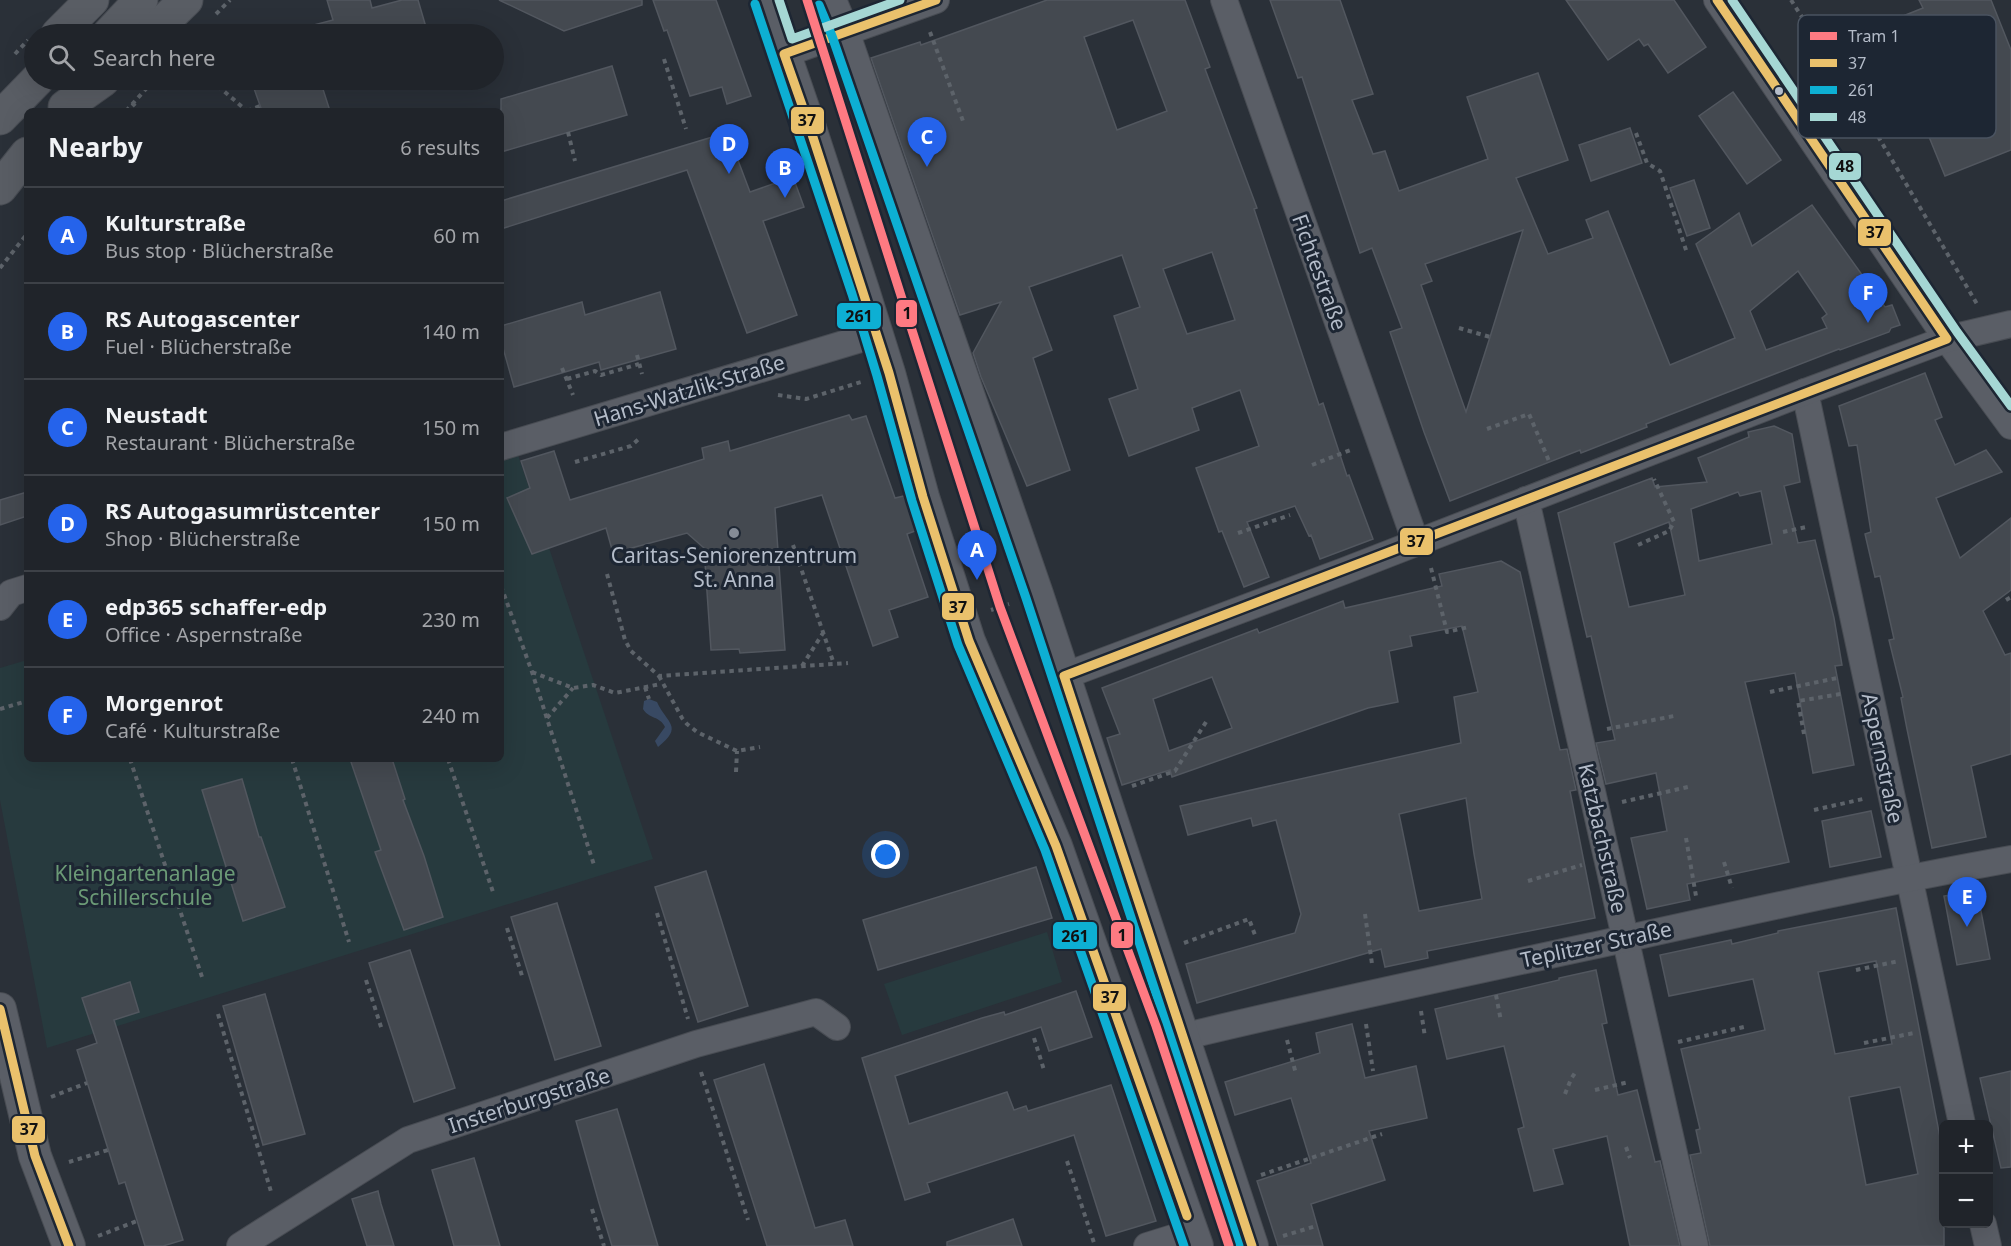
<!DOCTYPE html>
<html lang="en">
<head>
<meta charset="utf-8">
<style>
	body { margin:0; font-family:"Noto Sans",sans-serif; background:#2d3036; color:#f1f3f6 }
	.controls { position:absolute; right:18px; bottom:18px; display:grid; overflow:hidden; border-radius:9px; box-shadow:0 6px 24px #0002 }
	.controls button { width:54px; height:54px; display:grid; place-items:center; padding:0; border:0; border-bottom:2px solid #3d4147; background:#20242a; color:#f1f3f6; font:30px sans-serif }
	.you { position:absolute; left:886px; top:855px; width:21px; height:21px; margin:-15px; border:4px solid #fff; border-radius:50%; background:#1a73e8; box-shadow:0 0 0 9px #1a73e833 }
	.badge { display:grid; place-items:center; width:39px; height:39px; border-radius:50%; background:#2563eb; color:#fff; font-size:20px; font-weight:700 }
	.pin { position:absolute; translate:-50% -50px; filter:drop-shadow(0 2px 3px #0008) }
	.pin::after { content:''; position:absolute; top:32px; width:21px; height:18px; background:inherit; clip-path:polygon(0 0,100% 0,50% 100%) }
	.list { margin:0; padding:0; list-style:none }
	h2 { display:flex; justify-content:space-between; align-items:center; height:78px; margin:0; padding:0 24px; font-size:26px }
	h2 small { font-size:20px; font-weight:400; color:#a2a4a8 }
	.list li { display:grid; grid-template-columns:39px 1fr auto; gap:18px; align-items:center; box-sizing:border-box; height:96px; padding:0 24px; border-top:2px solid #3d4147 }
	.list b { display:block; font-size:22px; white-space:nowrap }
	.list p { margin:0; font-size:20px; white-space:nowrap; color:#a2a4a8 }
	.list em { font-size:20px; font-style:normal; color:#a2a4a8 }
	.icon { flex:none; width:33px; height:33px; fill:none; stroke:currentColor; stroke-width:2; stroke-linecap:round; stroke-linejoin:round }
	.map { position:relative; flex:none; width:2011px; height:1246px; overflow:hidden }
	.search { position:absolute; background:#20242a; box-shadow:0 6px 24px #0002; left:24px; top:24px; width:480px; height:66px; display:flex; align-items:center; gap:15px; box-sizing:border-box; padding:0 21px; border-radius:33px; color:#a2a4a8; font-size:22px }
	.panel { position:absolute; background:#20242a; box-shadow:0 6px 24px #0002; left:24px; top:108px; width:480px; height:654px; border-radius:9px }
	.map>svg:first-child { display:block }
	.green { fill:#273a3e }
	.water { fill:#384963 }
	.building { fill:#444950; stroke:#52575f; stroke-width:1.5; fill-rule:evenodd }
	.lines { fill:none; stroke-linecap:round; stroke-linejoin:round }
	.minor-casing { stroke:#484c53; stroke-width:28 }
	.tertiary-casing { stroke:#484c53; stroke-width:34 }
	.secondary-casing { stroke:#484c53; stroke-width:35 }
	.path { stroke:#5d636a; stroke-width:4; stroke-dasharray:4.5 4.5; stroke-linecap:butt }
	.minor { stroke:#5a5e66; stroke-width:26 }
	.tertiary { stroke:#5a5e66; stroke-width:32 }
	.secondary { stroke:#595d64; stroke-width:33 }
	.bus-1-casing { stroke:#1d2633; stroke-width:14 }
	.bus-2-casing { stroke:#1d2633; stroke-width:14 }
	.bus-3-casing { stroke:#1d2633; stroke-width:14 }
	.bus-1 { stroke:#eac16c; stroke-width:9 }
	.bus-2 { stroke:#0dafd3; stroke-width:9 }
	.bus-3 { stroke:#a5d7d4; stroke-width:9 }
	.tram-1-casing { stroke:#1d2633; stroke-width:14 }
	.tram-1 { stroke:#fe7a82; stroke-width:9 }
	.bus-dot { fill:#b4bcc9; stroke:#1d2633; stroke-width:2 }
	.poi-dot { fill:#848b96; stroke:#1d2633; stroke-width:2 }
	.labels { text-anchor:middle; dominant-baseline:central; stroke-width:6; stroke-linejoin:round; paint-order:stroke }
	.street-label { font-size:21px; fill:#b4bcc9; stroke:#1d2633 }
	.poi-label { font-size:21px; fill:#b4bcc9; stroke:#1d2633 }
	.park-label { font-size:21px; fill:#6b9a76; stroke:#1d2633 }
	.key { fill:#1d2633; stroke:#4a5360; stroke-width:1.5 }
	.key-label { font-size:16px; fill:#b4bcc9 }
	.line-badge { stroke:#1d2633; stroke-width:2 }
	.pale-badge-label { font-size:16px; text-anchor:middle; font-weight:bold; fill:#111 }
</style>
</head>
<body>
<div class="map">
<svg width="2011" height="1246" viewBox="0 0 2011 1246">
	<rect width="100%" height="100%" fill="#2a3038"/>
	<g class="green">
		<polygon points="517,452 653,859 47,1048 0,800 0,668 27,660 27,759 501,759 501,457"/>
		<polygon points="1047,932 1062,982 902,1035 884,984"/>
	</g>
	<path class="water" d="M 649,699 L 657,702 C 667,724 684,726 658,747 L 655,741 L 665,727 C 660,716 649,719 643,709 L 644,701 Z"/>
	<g class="building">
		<polygon points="327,0 370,0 372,8 402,0 418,0 428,34 307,34 306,27 333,20"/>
		<polygon points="499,0 642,0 642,5 564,31"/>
		<polygon points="653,0 716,0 751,96 727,104 722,87 690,96 667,30 664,31"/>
		<path d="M 1047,0 L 1185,0 L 1210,67 L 1205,69 L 1257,208 L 1254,209 L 1319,405 L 1323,403 L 1347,476 L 1349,475 L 1373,539 L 1320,559 L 1311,535 L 1309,536 L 1295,506 L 1247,522 L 1269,577 L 1244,587 L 1222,531 L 1219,532 L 1196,468 L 1259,446 L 1240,390 L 1192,408 L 1199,430 L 1129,456 L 1109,399 L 1138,389 L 1114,316 L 1140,307 L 1122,255 L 1029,287 L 1052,350 L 1033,358 L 1070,470 L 1027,486 L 981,377 L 973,353 L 1001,302 L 960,315 L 871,58 L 920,42 L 921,45 ZM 1133,20 L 1167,111 L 1117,130 L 1084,37 ZM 1212,252 L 1235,320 L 1187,334 L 1163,269 Z"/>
		<path d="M 1270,0 L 1340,0 L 1373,94 L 1352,100 L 1373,154 L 1385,151 L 1399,191 L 1488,159 L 1467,97 L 1538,73 L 1568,160 L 1516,178 L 1548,254 L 1593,238 L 1586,220 L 1608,211 L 1670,365 L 1735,338 L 1696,244 L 1739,213 L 1752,246 L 1812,205 L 1885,307 L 1892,305 L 1900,325 L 1891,328 L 1889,332 L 1840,350 L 1839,349 L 1646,424 L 1647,427 L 1581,453 L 1580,450 L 1450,501 L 1424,432 L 1390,332 L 1402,328 L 1372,248 L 1360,253 L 1302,77 L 1298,78 ZM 1523,230 L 1490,337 L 1466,412 L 1421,285 L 1432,281 L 1425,264 ZM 1798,271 L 1827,314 L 1822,318 L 1827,328 L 1766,350 L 1750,311 Z"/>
		<polygon points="1566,0 1674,0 1706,47 1668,73 1648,44 1644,46 1639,39 1608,60"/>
		<polygon points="1919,0 1991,0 2011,50 2011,150 1945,176 1883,24 1923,8"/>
		<polygon points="612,66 627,115 501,152 501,99"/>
		<polygon points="251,80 320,80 330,111 262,111"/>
		<polygon points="1733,92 1781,160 1747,184 1699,116"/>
		<polygon points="1630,128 1642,163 1591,181 1579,145"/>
		<polygon points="719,135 726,159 736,155 750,192 793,177 804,207 763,221 797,315 747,333 687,170 501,229 501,201"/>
		<polygon points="1694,180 1710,228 1687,236 1670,188"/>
		<polygon points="660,292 676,349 601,370 599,362 514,387 501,341 501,326 582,302 585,315"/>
		<polygon points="1925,373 1942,417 1935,420 1955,465 1986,450 2002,472 1936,498 1960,558 2011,518 2011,590 1983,611 2005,655 2011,653 2011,754 1971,766 1986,837 1932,848 1907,729 1901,698 1903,697 1889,640 1894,639 1880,576 1875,577 1865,534 1871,532 1857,445 1849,446 1839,406"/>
		<polygon points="849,415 852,420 866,416 895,498 904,496 915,531 907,534 928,597 889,610 898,637 873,646 822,495 775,508 785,650 740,653 739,649 711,650 704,548 687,533 613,553 606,528 532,554 507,498 530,488 521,461 554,451 570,500 704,459 702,448 728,441 730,451"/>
		<path d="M 1774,426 L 1792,434 L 1800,482 L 1784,486 L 1798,543 L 1815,540 L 1834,618 L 1842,665 L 1835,666 L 1854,765 L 1813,773 L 1795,673 L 1745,682 L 1789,862 L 1687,884 L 1690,900 L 1647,909 L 1631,838 L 1667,831 L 1656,773 L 1606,784 L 1596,743 L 1615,740 L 1591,636 L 1587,637 L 1558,513 L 1652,478 L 1655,487 L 1707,482 L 1698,458 L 1749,437 L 1748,432 ZM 1761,491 L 1772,544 L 1699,561 L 1691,509 L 1738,492 L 1740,496 ZM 1669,522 L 1685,595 L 1629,607 L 1614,543 Z"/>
		<polygon points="27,492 27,516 0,525 0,500"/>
		<path d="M 1501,561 L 1520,572 L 1560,750 L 1567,749 L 1576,790 L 1570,791 L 1595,918 L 1427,951 L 1428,958 L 1385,967 L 1381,949 L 1197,1003 L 1186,964 L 1295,933 L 1301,914 L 1276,820 L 1253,826 L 1251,818 L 1188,835 L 1180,806 L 1461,743 L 1454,697 L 1478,692 L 1462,626 L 1410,636 L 1412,646 L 1389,651 L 1398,702 L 1368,708 L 1172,777 L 1170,770 L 1122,785 L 1107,738 L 1120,734 L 1102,688 L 1257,629 L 1259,633 L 1343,601 L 1345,608 L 1442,586 L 1439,574 ZM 1212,677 L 1232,728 L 1169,751 L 1153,699 ZM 1466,798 L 1474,854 L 1482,899 L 1419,911 L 1399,814 Z"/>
		<polygon points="350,759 392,759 405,799 403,800 424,856 443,917 404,930 375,852 381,850"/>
		<polygon points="242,779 259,837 261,837 285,907 243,921 202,790"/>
		<polygon points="1871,811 1881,857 1830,867 1822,821"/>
		<polygon points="1036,867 1052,918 878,970 863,920"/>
		<polygon points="706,871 748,1006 698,1022 655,887"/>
		<polygon points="1977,890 1990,959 1957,965 1944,896"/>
		<polygon points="557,903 601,1046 555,1060 511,917"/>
		<path d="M 1896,908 L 1944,1158 L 1944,1246 L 1710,1246 L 1690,1155 L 1701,1153 L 1696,1130 L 1700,1129 L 1681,1049 L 1765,1030 L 1753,979 L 1669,996 L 1660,955 L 1731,940 L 1732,944 L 1778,933 L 1778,931 ZM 1876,961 L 1892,1044 L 1835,1054 L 1818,972 ZM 1900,1087 L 1918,1174 L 1866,1185 L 1849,1097 Z"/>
		<polygon points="410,950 455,1088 414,1102 369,963"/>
		<polygon points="1596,970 1607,1023 1602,1024 1618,1095 1637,1090 1655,1162 1660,1161 1680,1246 1630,1246 1607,1136 1553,1149 1563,1184 1534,1191 1518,1129 1524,1127 1504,1046 1447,1059 1435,1009 1559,980 1559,978"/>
		<polygon points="130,982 139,1012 114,1020 183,1240 163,1246 145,1246 125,1182 119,1184 77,1050 97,1043 82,998"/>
		<polygon points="1076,991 1092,1037 1049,1051 1041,1027 895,1076 909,1124 1007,1092 1014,1110 1026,1106 1028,1111 1111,1085 1156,1221 1106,1236 1074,1135 927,1183 930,1192 905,1200 862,1058 982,1018 1004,1012 1005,1015"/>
		<polygon points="265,994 305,1134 263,1145 223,1006"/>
		<polygon points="1352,1024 1365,1078 1416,1066 1427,1118 1369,1131 1385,1180 1311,1204 1323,1246 1278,1246 1257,1181 1311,1163 1291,1098 1235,1115 1225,1082 1320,1053 1316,1033"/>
		<polygon points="764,1064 815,1228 845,1220 853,1246 767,1246 714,1080"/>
		<polygon points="2011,1071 2011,1167 2001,1168 1980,1078"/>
		<polygon points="617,1109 641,1189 658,1246 612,1246 599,1203 576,1121"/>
		<polygon points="474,1158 495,1229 500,1246 454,1246 446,1217 432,1170"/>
		<polygon points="378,1191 381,1204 394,1246 367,1246 352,1199"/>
		<polygon points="1013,1219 1022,1246 947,1246 947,1242"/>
	</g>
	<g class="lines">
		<g class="minor-casing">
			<g id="minor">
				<polyline points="1224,0 1416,543"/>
				<polyline points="1717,0 1947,339 2011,426"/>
				<polyline points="784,54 936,0"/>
				<polyline points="1805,392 1962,1124"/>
				<polyline points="501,447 877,334"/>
				<polyline points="1526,500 1695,1246"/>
				<polyline points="0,607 11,593 27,588"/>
				<polyline points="1064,676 1344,571 1805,392 1947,339 2011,324"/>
				<path d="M 1182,1037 C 1331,1001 1480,970 1629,938 C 1756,910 1883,882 2011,859"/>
				<polyline points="1983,1224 1988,1246"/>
				<polyline points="240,1246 408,1140 696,1044 816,1012 837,1027"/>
				<polyline points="1147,1246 1192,1232"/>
			</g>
		</g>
		<g class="tertiary-casing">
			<g id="tertiary">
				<polyline points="766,0 809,125 863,290 889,373 923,497 969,641 1056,846 1197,1246"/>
				<polyline points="830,0 843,32 1037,594 1252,1246"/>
				<polyline points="0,1009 35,1156 69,1246"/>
			</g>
		</g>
		<g class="secondary-casing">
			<g id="secondary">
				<polyline points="58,34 92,0"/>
				<polyline points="109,34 141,0"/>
				<polyline points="151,34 186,0"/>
				<polyline points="65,107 103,80"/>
				<polyline points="0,118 37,80"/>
				<polyline points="0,188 27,154"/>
			</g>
		</g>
		<g class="path">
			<polyline points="1791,0 1869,121 1977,304"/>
			<polyline points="216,14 230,0"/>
			<polyline points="930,32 963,121"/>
			<polyline points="15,54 28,40"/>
			<polyline points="664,59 686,129"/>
			<polyline points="1808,78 1832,62"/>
			<polyline points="211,80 247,111"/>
			<polyline points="132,103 140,111"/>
			<polyline points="126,111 154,80"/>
			<polyline points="247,111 260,106"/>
			<polyline points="568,132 575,161"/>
			<polyline points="1636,133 1647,163 1660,171 1687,253"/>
			<polyline points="0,268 27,234"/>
			<polyline points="1459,328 1490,337"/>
			<polyline points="637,355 642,374"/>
			<polyline points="562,368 573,395"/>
			<polyline points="567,379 595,371 601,375 639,364"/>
			<polyline points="778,395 806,399 861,382"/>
			<polyline points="1487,429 1529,414 1549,461"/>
			<polyline points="575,462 631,446 641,437"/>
			<polyline points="1312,465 1353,449"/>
			<polyline points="1783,532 1806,527"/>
			<polyline points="1238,533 1290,515"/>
			<polyline points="793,545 834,664"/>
			<polyline points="1638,545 1669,531 1674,522 1654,479"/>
			<polyline points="1431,568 1447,632 1469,627"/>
			<polyline points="607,574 625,640 631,651 659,676 848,663"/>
			<polyline points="501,586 532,672 594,865"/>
			<polyline points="2006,600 2011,597"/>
			<polyline points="991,610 1009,604"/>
			<polyline points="802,666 823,633"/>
			<polyline points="532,672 573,688 593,685 615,693 661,684"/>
			<polyline points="659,676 682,718 687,724 697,732 737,751 760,747"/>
			<polyline points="645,687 649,699"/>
			<polyline points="1770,692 1837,678"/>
			<polyline points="0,709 27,701"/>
			<polyline points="547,718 573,688"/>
			<polyline points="1607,729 1674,716"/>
			<polyline points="1804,734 1798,701 1841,694"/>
			<polyline points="130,759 202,977"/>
			<polyline points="292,759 349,942"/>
			<polyline points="448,759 493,892"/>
			<polyline points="736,772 737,751"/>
			<polyline points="1132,786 1175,771 1206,722"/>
			<polyline points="1622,802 1692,786"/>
			<polyline points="1814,810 1863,799"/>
			<polyline points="1686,838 1696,896"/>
			<polyline points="1724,862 1732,888"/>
			<polyline points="1528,881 1582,865"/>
			<polyline points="657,913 688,1019"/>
			<polyline points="1365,914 1372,964"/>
			<polyline points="507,928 523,979"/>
			<polyline points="1184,943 1249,919 1255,935"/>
			<polyline points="1856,970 1899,961"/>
			<polyline points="366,980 382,1030"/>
			<polyline points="1496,995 1501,1021"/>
			<polyline points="1421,1011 1425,1037"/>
			<polyline points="218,1014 272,1195"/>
			<polyline points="1366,1024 1373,1071"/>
			<polyline points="1034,1038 1044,1070"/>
			<polyline points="1287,1040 1296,1074"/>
			<polyline points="1678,1042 1748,1026"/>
			<polyline points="1864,1043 1914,1033"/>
			<polyline points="701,1072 748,1220"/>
			<polyline points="1595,1090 1629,1082"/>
			<polyline points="1565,1094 1571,1079 1575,1073"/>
			<polyline points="51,1097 87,1083"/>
			<polyline points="1626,1147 1630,1158"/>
			<polyline points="1067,1161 1095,1246"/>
			<polyline points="69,1162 108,1150"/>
			<polyline points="1261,1175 1382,1134"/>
			<polyline points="592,1209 604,1246"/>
			<polyline points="98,1236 137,1221"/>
			<polyline points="1283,1236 1316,1226"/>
		</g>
		<use href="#minor" class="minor"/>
		<use href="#tertiary" class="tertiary"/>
		<use href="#secondary" class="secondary"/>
		<g class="bus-1-casing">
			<g id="bus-1">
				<polyline points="936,0 784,54 809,125 889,373 923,497 969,641 1056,846 1187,1216"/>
				<polyline points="0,1009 35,1156 69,1246"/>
				<path d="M 1252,1246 L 1064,676 C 1359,565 1652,449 1947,339 L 1717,0"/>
			</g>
		</g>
		<g class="bus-2-casing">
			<g id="bus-2">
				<polyline points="755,4 852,294 877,376 912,501 958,645 1045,850 1184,1246"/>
				<polyline points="819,5 832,36 1026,598 1239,1246"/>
			</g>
		</g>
		<g class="bus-3-casing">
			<g id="bus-3">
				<polyline points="779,0 792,39 900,0"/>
				<polyline points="1732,0 1957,332 2011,406"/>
			</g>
		</g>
		<use href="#bus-1" class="bus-1"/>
		<use href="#bus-2" class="bus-2"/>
		<use href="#bus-3" class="bus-3"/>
		<g class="tram-1-casing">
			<polyline id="tram-1" points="807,0 1000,607 1156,1026 1229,1246"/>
		</g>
		<use href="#tram-1" class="tram-1"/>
	</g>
	<circle class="bus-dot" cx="1779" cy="91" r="5"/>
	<circle class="poi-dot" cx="734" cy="533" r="6"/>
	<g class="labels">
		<g class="street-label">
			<text transform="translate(1320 272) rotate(70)">Fichtestraße</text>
			<text transform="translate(689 390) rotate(-17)">Hans-Watzlik-Straße</text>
			<text transform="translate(1883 758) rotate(78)">Aspernstraße</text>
			<text transform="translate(1603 838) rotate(77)">Katzbachstraße</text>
			<text transform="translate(1596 944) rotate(-12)">Teplitzer Straße</text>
			<text transform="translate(529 1100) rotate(-18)">Insterburgstraße</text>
		</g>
		<g class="poi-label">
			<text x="734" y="555">Caritas-Seniorenzentrum<tspan x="734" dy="24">St. Anna</tspan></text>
		</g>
		<g class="park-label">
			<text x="145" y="873">Kleingartenanlage<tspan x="145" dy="24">Schillerschule</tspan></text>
		</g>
	</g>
	<rect x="1798" y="15" width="198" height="123" rx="9" class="key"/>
	<rect x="1810" y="32" width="27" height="8" fill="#fe7a82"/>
	<rect x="1810" y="59" width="27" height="8" fill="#eac16c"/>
	<rect x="1810" y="86" width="27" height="8" fill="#0dafd3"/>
	<rect x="1810" y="113" width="27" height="8" fill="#a5d7d4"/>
	<g class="key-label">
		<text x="1848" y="42">Tram 1</text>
		<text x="1848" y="69">37</text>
		<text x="1848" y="96">261</text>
		<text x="1848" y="123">48</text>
	</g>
	<g class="line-badge">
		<rect x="790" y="106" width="35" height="29" rx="6" fill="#eac16c"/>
		<rect x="1828" y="152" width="34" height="29" rx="6" fill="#a5d7d4"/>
		<rect x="1857" y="218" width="35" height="29" rx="6" fill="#eac16c"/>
		<rect x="895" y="299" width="23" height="29" rx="6" fill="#fe7a82"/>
		<rect x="836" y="302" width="46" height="28" rx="6" fill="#0dafd3"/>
		<rect x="1399" y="527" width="35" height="29" rx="6" fill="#eac16c"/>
		<rect x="941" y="592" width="34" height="29" rx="6" fill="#eac16c"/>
		<rect x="1110" y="921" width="24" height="28" rx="6" fill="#fe7a82"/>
		<rect x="1052" y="921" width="46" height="29" rx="6" fill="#0dafd3"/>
		<rect x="1092" y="983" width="35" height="29" rx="6" fill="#eac16c"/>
		<rect x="11" y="1115" width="35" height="29" rx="6" fill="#eac16c"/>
	</g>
	<g class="pale-badge-label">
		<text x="807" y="126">37</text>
		<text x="1845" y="172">48</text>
		<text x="1875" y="238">37</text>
		<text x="907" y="319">1</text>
		<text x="859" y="322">261</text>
		<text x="1416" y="547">37</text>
		<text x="958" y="613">37</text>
		<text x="1122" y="941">1</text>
		<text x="1075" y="942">261</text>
		<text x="1110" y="1003">37</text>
		<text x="29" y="1135">37</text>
	</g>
</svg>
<div class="controls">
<button>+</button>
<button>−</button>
</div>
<div class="you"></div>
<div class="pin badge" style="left:977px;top:580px">A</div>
<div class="pin badge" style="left:785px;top:198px">B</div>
<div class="pin badge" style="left:927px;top:167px">C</div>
<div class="pin badge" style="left:729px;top:174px">D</div>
<div class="pin badge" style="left:1967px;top:927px">E</div>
<div class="pin badge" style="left:1868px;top:323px">F</div>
<div class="search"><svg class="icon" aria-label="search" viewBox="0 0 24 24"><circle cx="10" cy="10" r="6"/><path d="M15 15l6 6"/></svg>Search here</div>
<section class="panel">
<h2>Nearby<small>6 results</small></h2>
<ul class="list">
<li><span class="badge">A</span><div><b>Kulturstraße</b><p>Bus stop · Blücherstraße</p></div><em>60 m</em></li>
<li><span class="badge">B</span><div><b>RS Autogascenter</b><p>Fuel · Blücherstraße</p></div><em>140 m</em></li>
<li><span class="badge">C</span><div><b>Neustadt</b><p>Restaurant · Blücherstraße</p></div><em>150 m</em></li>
<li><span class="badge">D</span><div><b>RS Autogasumrüstcenter</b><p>Shop · Blücherstraße</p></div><em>150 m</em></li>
<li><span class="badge">E</span><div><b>edp365 schaffer-edp</b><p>Office · Aspernstraße</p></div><em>230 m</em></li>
<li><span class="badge">F</span><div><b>Morgenrot</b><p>Café · Kulturstraße</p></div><em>240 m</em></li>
</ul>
</section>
</div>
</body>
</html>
